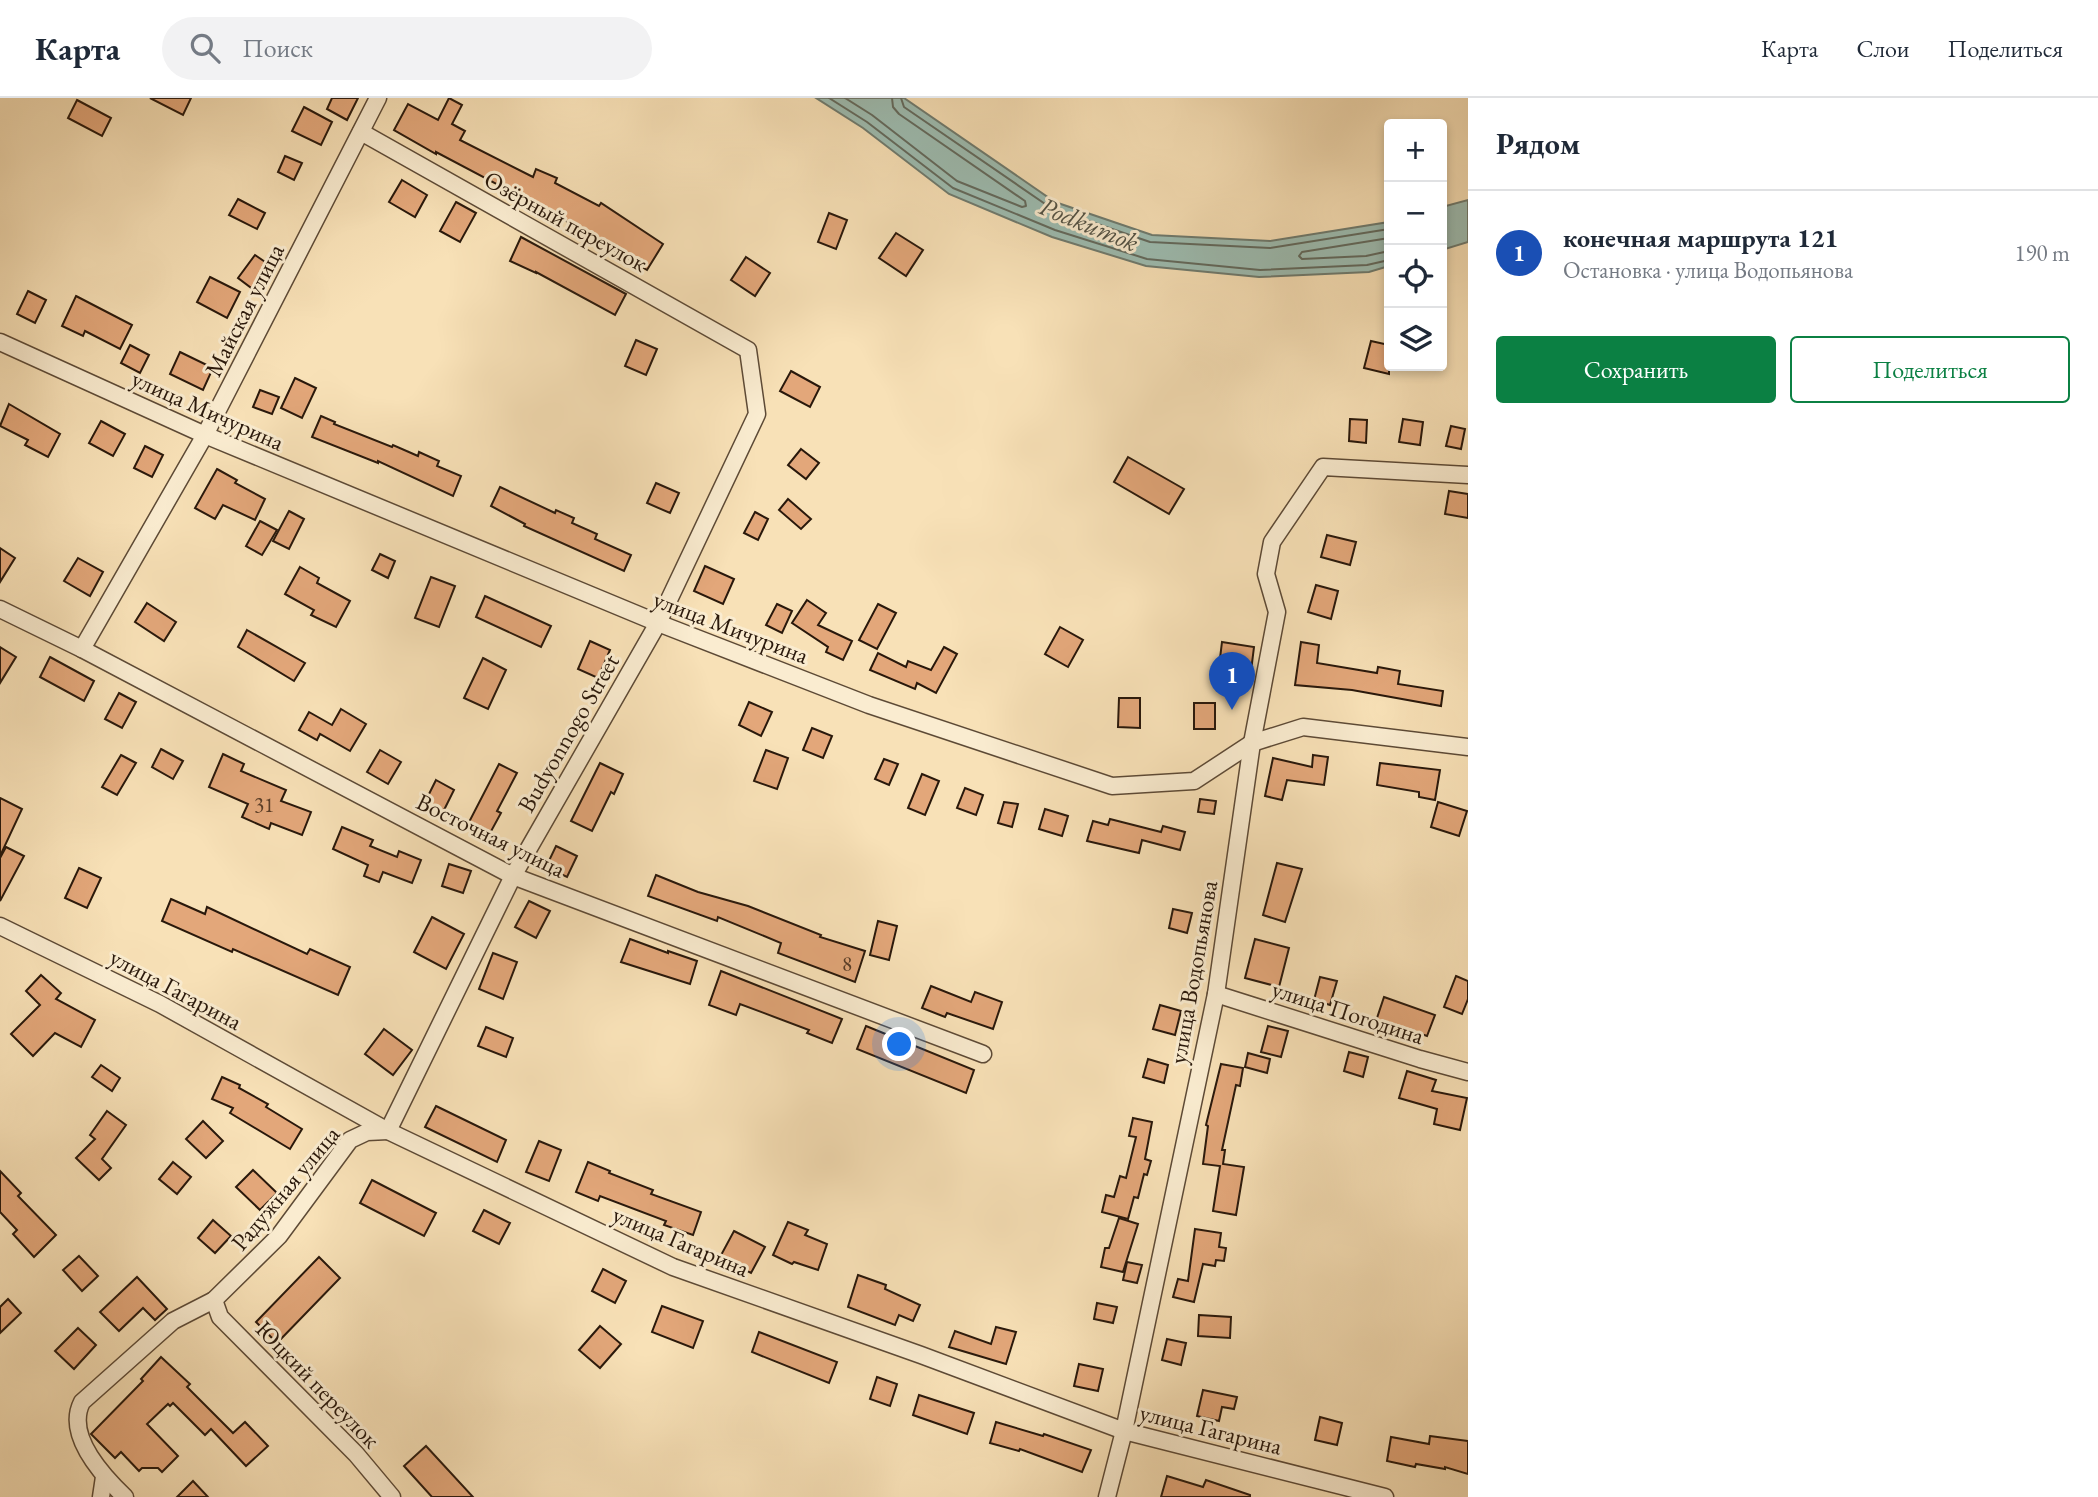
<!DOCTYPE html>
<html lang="ru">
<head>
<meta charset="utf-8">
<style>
	body { margin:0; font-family:"EB Garamond",serif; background:#f2f2f3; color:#1f2937 }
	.controls { position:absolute; right:21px; top:21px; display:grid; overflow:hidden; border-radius:7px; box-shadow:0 4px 10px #0003 }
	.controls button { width:63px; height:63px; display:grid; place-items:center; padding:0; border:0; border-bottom:2px solid #e0e1e3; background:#fff; color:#1f2937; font:35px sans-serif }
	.you { position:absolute; left:900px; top:947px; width:24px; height:24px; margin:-18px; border:5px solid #fff; border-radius:50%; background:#1a73e8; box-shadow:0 0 0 10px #1a73e833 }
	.badge { display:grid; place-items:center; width:46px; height:46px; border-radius:50%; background:#0b8043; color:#fff; font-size:23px; font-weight:700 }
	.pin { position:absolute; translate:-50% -58px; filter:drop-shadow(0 2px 4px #0008) }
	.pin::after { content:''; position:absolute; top:37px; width:24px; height:21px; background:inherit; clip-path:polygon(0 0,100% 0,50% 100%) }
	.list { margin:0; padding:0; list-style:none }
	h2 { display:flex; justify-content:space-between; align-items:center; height:91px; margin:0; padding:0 28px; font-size:30px }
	h2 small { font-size:23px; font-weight:400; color:#747a83 }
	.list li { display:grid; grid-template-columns:46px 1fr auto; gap:21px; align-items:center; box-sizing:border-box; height:126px; padding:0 28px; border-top:2px solid #e0e1e3 }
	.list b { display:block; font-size:26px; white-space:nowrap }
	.list p { margin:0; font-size:23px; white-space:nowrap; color:#747a83 }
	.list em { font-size:23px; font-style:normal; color:#747a83 }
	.actions { display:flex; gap:14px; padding:21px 28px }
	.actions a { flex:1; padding:16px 0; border:2px solid #0b8043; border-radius:7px; text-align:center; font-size:24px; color:#0b8043 }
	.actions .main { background:#0b8043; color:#fff }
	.icon { flex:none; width:38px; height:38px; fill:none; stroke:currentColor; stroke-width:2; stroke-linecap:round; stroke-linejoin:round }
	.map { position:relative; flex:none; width:1468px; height:1399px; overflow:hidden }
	header { display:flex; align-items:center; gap:42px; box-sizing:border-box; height:98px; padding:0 35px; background:#fff; border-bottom:2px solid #e0e1e3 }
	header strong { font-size:33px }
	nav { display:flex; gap:38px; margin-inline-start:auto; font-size:24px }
	.search { width:490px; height:63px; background:#f2f2f3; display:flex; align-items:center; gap:18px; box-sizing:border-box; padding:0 24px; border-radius:38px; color:#747a83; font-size:26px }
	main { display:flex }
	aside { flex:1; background:#fff }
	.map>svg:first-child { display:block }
	.water { fill:#9dbdb2; stroke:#6f7b6f; stroke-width:2 }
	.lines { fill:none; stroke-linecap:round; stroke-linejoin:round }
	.shore { stroke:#636a5e; stroke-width:2 }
	.building { fill:#e3a77a; stroke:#29180b; stroke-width:2 }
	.minor-casing { stroke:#5d4a36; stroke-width:19 }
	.minor { stroke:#faecd0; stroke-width:16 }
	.labels { text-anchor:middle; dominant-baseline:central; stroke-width:6; stroke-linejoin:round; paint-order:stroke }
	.number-label { font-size:21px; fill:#583c27 }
	.street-label { font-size:24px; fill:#29180b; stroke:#faecd0 }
	.water-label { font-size:26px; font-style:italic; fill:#525245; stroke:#faecd0 }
</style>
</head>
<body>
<header>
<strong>Карта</strong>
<div class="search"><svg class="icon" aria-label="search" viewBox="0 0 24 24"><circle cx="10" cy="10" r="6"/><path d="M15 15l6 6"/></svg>Поиск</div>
<nav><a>Карта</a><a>Слои</a><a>Поделиться</a></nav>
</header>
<main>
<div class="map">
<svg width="1468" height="1399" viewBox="0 0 1468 1399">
	<rect width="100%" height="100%" fill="#f8e1b7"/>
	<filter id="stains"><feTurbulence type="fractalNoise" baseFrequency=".00286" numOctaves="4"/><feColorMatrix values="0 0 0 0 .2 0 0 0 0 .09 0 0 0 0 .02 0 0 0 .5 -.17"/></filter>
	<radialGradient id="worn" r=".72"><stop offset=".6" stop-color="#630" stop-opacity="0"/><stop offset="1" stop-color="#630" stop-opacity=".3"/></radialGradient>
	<g class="water">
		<polygon points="816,0 904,0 1055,104 1152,137 1270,143 1389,124 1389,168 1369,174 1259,179 1146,168 1052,139 949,96 863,30"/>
		<polygon points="1468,102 1468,144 1442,152 1442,109"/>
	</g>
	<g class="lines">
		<g class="shore">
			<polyline points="829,0 867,24 953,90 1055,132 1147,161 1260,172 1367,167 1389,162"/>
			<polyline points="845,0 872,17 957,83 1022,109 1026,108 1025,103 899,16 893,9 892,0"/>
			<polyline points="901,0 904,9 1051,110 1150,144 1270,150 1389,131"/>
			<polyline points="1389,140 1302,154 1299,158 1302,161 1366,158 1389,153"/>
		</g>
	</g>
	<g class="building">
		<polygon points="150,0 191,0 183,17"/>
		<polygon points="332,0 358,0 347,22 327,11"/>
		<polygon points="449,0 462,7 452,26 465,33 460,42 533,79 536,71 557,80 555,85 599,108 601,105 663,146 647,172 584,135 585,133 436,54 436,56 394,32 408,6 438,22"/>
		<polygon points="77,2 111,20 102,38 68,20"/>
		<polygon points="304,9 332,24 321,47 292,33"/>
		<polygon points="285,58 302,65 294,82 278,74"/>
		<polygon points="402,82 427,97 415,119 389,104"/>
		<polygon points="238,101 265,115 257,131 229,117"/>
		<polygon points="456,104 476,115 460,144 440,133"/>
		<polygon points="829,115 847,122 836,151 818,144"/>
		<polygon points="896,135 923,152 906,178 879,160"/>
		<polygon points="521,139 626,196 615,217 536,174 536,175 510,163"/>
		<polygon points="255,157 271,168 254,192 238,180"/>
		<polygon points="746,159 770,175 755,198 731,182"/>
		<polygon points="210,179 240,194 227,220 197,204"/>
		<polygon points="28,193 46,202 35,225 17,216"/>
		<polygon points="76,198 132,227 120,251 85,233 83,238 62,228"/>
		<polygon points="636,242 657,251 646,277 625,268"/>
		<polygon points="1371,243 1389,247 1389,276 1364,270"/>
		<polygon points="130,247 149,257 140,275 121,265"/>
		<polygon points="180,254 213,270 203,292 170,276"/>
		<polygon points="791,273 820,289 810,309 780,293"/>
		<polygon points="295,280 316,290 302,320 281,310"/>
		<polygon points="260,292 279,299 272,316 253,309"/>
		<polygon points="9,306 60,336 48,359 25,347 28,342 0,328"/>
		<polygon points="321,318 335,324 334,326 392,349 393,347 418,358 419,354 439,363 437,368 461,378 453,398 378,363 378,365 312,339"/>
		<polygon points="1350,321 1367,322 1366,345 1349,343"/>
		<polygon points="1403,321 1423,324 1420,347 1399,344"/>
		<polygon points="101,323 125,336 113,358 89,345"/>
		<polygon points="1451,328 1465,331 1461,351 1446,348"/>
		<polygon points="145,348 163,357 152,379 134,370"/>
		<polygon points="801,351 819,365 806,381 788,367"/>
		<polygon points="1128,359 1184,391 1169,416 1114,384"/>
		<polygon points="217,371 237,382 235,385 265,401 255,422 223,407 215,421 195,410"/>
		<polygon points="656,385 679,395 670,415 647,405"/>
		<polygon points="500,389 555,415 556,412 574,420 572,425 597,436 595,441 631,457 624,473 524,428 525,426 491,408"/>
		<polygon points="1449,393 1468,396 1468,420 1445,416"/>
		<polygon points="788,401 811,421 801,431 779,412"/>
		<polygon points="289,413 304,421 289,451 273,443"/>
		<polygon points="755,414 768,421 758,442 744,435"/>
		<polygon points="260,423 277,432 262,457 246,448"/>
		<polygon points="1327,437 1356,444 1350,467 1321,459"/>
		<polygon points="0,450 15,460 0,484"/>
		<polygon points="380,456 395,463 388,480 372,472"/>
		<polygon points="78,460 103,474 90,498 64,483"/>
		<polygon points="705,468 734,481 723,506 694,493"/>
		<polygon points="300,469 319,480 317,485 350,503 336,529 311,517 314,512 285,496"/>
		<polygon points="431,479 455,488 439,529 415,520"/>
		<polygon points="1316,487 1338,493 1331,521 1308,514"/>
		<polygon points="485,498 551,528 541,549 476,519"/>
		<polygon points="807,502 826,515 818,527 852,543 843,562 826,554 828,549 792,525"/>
		<polygon points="147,505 176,524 164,543 135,524"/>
		<polygon points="777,506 792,513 782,535 766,527"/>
		<polygon points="878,506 896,515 877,551 859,542"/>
		<polygon points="1060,529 1083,542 1068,569 1045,556"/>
		<polygon points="247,532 305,565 294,583 238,549"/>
		<polygon points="590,543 610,552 598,580 578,571"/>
		<polygon points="1222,544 1254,549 1250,581 1218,577"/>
		<polygon points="1301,544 1319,547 1317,565 1377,575 1378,569 1400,573 1398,586 1443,593 1441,608 1352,592 1295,587"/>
		<polygon points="0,549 16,559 0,585"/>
		<polygon points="944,549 957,556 936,595 917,585 915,591 870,572 878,555 906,569 908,563 931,572"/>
		<polygon points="50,559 94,583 84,603 40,579"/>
		<polygon points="483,560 506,572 488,611 464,600"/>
		<polygon points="119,595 136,604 122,630 105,621"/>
		<polygon points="1119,600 1140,600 1140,630 1118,629"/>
		<polygon points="749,604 772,614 761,638 739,627"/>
		<rect x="1194" y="605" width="21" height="26"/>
		<polygon points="341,611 366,626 350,653 320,636 317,642 299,632 309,614 332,627"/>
		<polygon points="812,630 832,638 823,660 803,652"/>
		<polygon points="161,651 183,663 173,681 152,669"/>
		<polygon points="380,652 401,664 388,686 367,674"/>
		<polygon points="766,652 788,660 777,691 754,683"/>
		<polygon points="223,656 244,666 241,673 286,692 281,703 311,714 302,737 271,725 269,731 242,719 248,706 209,689"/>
		<polygon points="121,657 136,665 117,697 102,689"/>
		<polygon points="1313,657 1328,659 1324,687 1287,682 1282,702 1265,698 1273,660 1312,669"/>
		<polygon points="884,661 898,666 889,687 875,681"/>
		<polygon points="600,665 623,676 614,696 611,694 592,733 571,723"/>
		<polygon points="1380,665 1440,672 1435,702 1419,699 1419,694 1377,687"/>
		<polygon points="499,666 517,675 497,713 501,715 489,737 468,726"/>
		<polygon points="922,676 939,683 925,717 908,710"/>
		<polygon points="436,682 454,692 443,714 425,704"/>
		<polygon points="965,690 983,697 976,717 957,710"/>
		<polygon points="0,700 22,711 0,758"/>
		<polygon points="1200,701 1216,703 1214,716 1198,714"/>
		<polygon points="1004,704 1018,706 1012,729 998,725"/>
		<polygon points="1438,704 1467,713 1459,738 1431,729"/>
		<polygon points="1045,711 1068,718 1062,738 1039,731"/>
		<polygon points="1110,721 1161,734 1163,728 1185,734 1180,752 1142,742 1139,755 1087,743 1093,723 1108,727"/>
		<polygon points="342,729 373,742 370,748 397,759 399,753 421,762 412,785 383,774 379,784 364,778 368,767 333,751"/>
		<polygon points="556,748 577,758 567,779 546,769"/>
		<polygon points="6,749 24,758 0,803 0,760"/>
		<polygon points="1277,765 1302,771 1285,824 1263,817"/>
		<polygon points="449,766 471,773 463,795 442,788"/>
		<polygon points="79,770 101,780 87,810 65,800"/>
		<polygon points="656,777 698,794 748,808 821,837 820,839 865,853 855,884 778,855 781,845 718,819 717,823 648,798"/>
		<polygon points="171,801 205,816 207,809 307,856 310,851 350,869 338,897 233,851 232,854 162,823"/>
		<polygon points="529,803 550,813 536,840 515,829"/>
		<polygon points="1173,811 1192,815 1187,835 1169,830"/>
		<polygon points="432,819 464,836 446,871 414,854"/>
		<polygon points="878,823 897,828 889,862 870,857"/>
		<polygon points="630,841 668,855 668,853 697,863 690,886 621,864"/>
		<polygon points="1255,841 1289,850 1279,889 1245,880"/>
		<polygon points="493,855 517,864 503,901 479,891"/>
		<polygon points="721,873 842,921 832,945 807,935 809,932 740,906 736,917 709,907"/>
		<polygon points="41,877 61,895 56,901 95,922 81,949 55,935 33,958 11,936 40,907 26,893"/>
		<polygon points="1456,878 1468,883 1468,901 1462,916 1444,909"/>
		<polygon points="1320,879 1337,883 1330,907 1314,902"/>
		<polygon points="931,888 971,904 975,894 1002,904 993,931 947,915 945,919 922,910"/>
		<polygon points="1384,899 1435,917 1427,938 1396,927 1395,930 1376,923"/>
		<polygon points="1160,907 1181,913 1175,937 1153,931"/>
		<polygon points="866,928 974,972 966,995 857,951"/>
		<polygon points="1268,928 1288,933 1281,959 1261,954"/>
		<polygon points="486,929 513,940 506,959 478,948"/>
		<polygon points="384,931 412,952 393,977 365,956"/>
		<polygon points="1349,954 1368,959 1363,979 1344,973"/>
		<polygon points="1248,955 1270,961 1267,975 1245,969"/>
		<polygon points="1148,961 1168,967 1164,985 1143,979"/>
		<polygon points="1221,966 1243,970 1240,988 1236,987 1222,1052 1225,1052 1223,1066 1244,1069 1236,1117 1213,1113 1220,1068 1203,1066 1208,1028 1206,1027"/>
		<polygon points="101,967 120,980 112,993 92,979"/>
		<polygon points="1407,973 1436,982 1432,993 1467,1000 1460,1032 1434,1026 1437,1011 1399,1000"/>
		<polygon points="222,979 240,987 239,990 268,1006 266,1009 302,1031 290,1051 230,1015 233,1010 212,1001"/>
		<polygon points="436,1008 506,1042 497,1064 425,1029"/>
		<polygon points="107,1013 126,1027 102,1061 111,1070 99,1082 76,1060 95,1041 90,1037"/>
		<polygon points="1133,1020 1152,1024 1145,1061 1151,1063 1147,1077 1144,1076 1138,1100 1134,1099 1128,1121 1102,1114 1106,1097 1114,1099 1120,1078 1126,1080 1136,1039 1129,1038"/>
		<polygon points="203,1023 223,1043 206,1060 186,1041"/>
		<polygon points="539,1043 561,1052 549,1083 526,1074"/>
		<polygon points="173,1064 191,1079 177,1096 159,1081"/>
		<polygon points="588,1064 610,1073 609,1075 653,1092 651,1096 701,1114 693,1137 664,1127 666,1123 600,1098 598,1103 576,1094"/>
		<polygon points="253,1072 277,1095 260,1112 236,1089"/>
		<polygon points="0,1073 21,1095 18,1098 56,1137 34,1159 13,1136 17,1132 0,1114"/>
		<polygon points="372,1082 436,1115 424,1138 360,1105"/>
		<polygon points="484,1112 510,1125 499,1146 473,1133"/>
		<polygon points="1119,1120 1138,1126 1123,1174 1101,1169 1105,1150 1109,1150"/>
		<polygon points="213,1122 231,1138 215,1155 198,1140"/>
		<polygon points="788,1124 808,1132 805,1137 827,1146 818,1172 794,1164 792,1166 773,1157"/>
		<polygon points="1195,1131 1221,1135 1219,1149 1226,1150 1224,1163 1216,1162 1215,1168 1203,1166 1194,1204 1173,1199 1178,1181 1188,1183"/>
		<polygon points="734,1133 765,1149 751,1175 720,1159"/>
		<polygon points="79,1158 98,1178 82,1193 63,1172"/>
		<polygon points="319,1159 340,1180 277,1245 256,1224"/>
		<polygon points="1127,1164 1142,1167 1137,1185 1123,1182"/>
		<polygon points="603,1171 626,1183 615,1205 592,1193"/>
		<polygon points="858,1177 886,1187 885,1191 920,1207 913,1223 899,1217 895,1227 848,1209"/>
		<polygon points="137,1179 167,1211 155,1222 143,1210 119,1233 100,1214"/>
		<polygon points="8,1201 21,1215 0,1235 0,1209"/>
		<polygon points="1097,1205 1117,1209 1113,1225 1094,1221"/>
		<polygon points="662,1208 703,1223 693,1250 652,1234"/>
		<polygon points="1199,1217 1231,1219 1230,1240 1198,1238"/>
		<polygon points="600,1228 621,1246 600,1270 579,1252"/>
		<polygon points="996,1229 1016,1234 1006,1266 949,1249 955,1233 991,1246"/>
		<polygon points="78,1230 96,1247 74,1271 55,1253"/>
		<polygon points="759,1234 837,1264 829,1285 752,1254"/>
		<polygon points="1167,1241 1186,1245 1181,1267 1162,1262"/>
		<polygon points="161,1259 190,1286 187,1289 233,1335 245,1324 268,1348 246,1368 211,1331 205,1337 173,1305 170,1308 168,1306 147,1326 178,1358 162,1374 158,1370 142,1370 139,1373 121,1354 115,1360 91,1336 143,1283 141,1281"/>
		<polygon points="1079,1266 1103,1271 1098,1293 1074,1288"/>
		<polygon points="877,1279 897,1286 890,1308 870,1301"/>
		<polygon points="1203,1292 1237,1299 1234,1311 1222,1309 1219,1323 1197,1318"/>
		<polygon points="919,1297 974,1315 967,1336 913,1317"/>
		<polygon points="1320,1319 1342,1325 1337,1347 1315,1342"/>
		<polygon points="996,1324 1043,1338 1044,1336 1091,1352 1082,1374 1020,1351 1019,1353 990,1345"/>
		<polygon points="1430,1338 1468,1343 1468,1376 1445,1369 1445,1371 1416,1366 1415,1369 1387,1363 1391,1339 1429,1346"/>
		<polygon points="426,1348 473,1399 432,1399 404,1368"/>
		<polygon points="1167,1378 1203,1389 1206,1382 1250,1397 1250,1399 1161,1399"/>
		<polygon points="193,1383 208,1399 177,1399"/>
	</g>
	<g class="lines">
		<g class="minor-casing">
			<g id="minor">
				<polyline points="0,244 205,337 658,525 869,607 1112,688 1194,683 1252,645 1303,629 1468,649"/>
				<polyline points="0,511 82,551 513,778 983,956"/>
				<polyline points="82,551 205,337 378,0"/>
				<polyline points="0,828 160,906 388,1033 673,1169 921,1257 1124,1333 1385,1399"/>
				<polyline points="1216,896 1420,961 1468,974"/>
				<polyline points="214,1202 220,1219 356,1356 392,1399"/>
				<polyline points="101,1399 104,1379"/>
				<path d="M 125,1399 C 102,1377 65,1337 82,1304 L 173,1223 L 214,1202 L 279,1138 L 350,1042 L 367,1034 L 388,1033 L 513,778 L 658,525 L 757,316 L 748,252 L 361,34"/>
				<polyline points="1107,1399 1124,1333 1216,896 1252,645 1277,514 1266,476 1272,444 1323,369 1468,377"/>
			</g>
		</g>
		<use href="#minor" class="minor"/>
	</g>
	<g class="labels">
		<g class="number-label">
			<text x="264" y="706">31</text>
			<text x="847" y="865">8</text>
		</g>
		<g class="street-label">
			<text transform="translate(566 123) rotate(29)">Озёрный переулок</text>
			<text transform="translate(244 212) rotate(-63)">Майская улица</text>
			<text transform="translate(208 312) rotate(24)">улица Мичурина</text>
			<text transform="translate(731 529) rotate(21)">улица Мичурина</text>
			<text transform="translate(568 635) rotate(-60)">Budyonnogo Street</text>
			<text transform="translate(491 737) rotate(26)">Восточная улица</text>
			<text transform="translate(1193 874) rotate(-80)">улица Водопьянова</text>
			<text transform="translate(176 891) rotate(28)">улица Гагарина</text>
			<text transform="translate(1348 914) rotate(18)">улица Погодина</text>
			<text transform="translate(285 1090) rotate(-50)">Радужная улица</text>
			<text transform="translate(681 1143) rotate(23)">улица Гагарина</text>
			<text transform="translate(318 1286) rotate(46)">Юцкий переулок</text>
			<text transform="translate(1211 1331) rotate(14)">улица Гагарина</text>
		</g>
		<g class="water-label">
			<text transform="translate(1089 126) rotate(22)">Podkumok</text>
		</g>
	</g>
	<rect width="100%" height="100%" filter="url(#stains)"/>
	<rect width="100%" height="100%" fill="url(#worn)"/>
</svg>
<div class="controls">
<button>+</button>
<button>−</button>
<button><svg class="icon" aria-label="locate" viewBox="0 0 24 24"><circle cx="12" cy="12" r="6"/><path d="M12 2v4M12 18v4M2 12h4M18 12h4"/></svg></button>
<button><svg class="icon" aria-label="layers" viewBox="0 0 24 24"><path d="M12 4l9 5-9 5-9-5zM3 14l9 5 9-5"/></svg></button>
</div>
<div class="you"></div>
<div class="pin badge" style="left:1232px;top:612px;background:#1a4fb4">1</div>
</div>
<aside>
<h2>Рядом<small></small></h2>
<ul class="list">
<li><span class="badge" style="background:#1a4fb4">1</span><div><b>конечная маршрута 121</b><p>Остановка · улица Водопьянова</p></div><em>190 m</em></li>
</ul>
<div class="actions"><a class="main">Сохранить</a><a>Поделиться</a></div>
</aside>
</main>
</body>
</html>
